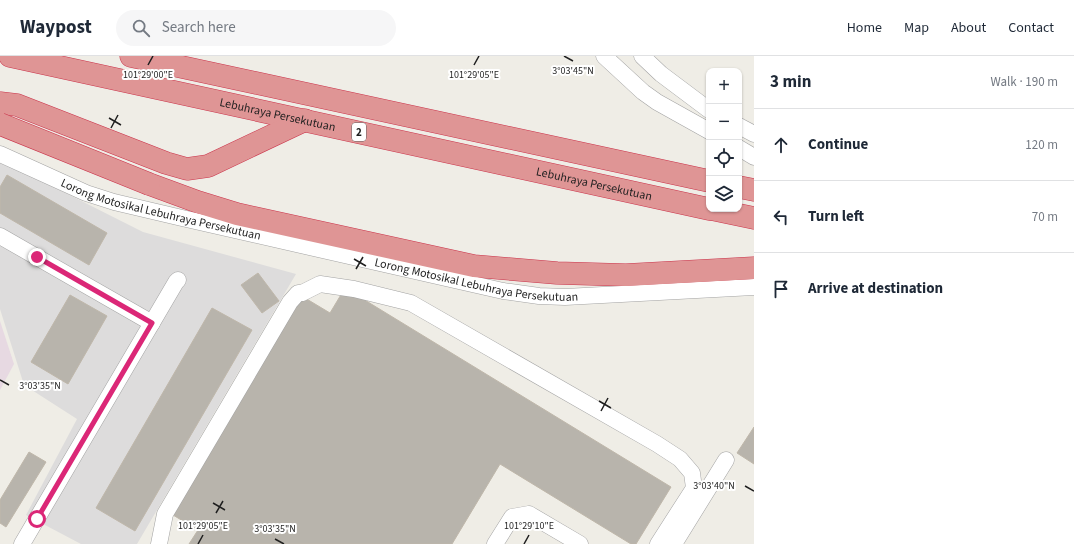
<!DOCTYPE html>
<html lang="en">
<head>
<meta charset="utf-8">
<style>
	body { margin:0; font-family:"Source Sans 3",sans-serif; background:#f6f6f7; color:#1f2937 }
	.controls { position:absolute; right:12px; top:12px; display:grid; overflow:hidden; border-radius:8px; box-shadow:0 1px 3px #0004 }
	.controls button { width:36px; height:36px; display:grid; place-items:center; padding:0; border:0; border-bottom:1px solid #e0e1e3; background:#fff; color:#1f2937; font:20px sans-serif }
	.stop { position:absolute; width:12px; height:12px; margin:-9px; border:3px solid #db2777; border-radius:50%; background:#fff }
	.stop.end { background:#db2777; border-color:#fff; box-shadow:0 1px 4px #0008 }
	.list { margin:0; padding:0; list-style:none }
	h2 { display:flex; justify-content:space-between; align-items:center; height:52px; margin:0; padding:0 16px; font-size:17px }
	h2 small { font-size:13px; font-weight:400; color:#747a83 }
	.list li { display:grid; grid-template-columns:26px 1fr auto; gap:12px; align-items:center; box-sizing:border-box; height:72px; padding:0 16px; border-top:1px solid #e0e1e3 }
	.list b { display:block; font-size:15px; white-space:nowrap }
	.list em { font-size:13px; font-style:normal; color:#747a83 }
	.icon { flex:none; width:22px; height:22px; fill:none; stroke:currentColor; stroke-width:2; stroke-linecap:round; stroke-linejoin:round }
	.map { position:relative; flex:none; width:754px; height:488px; overflow:hidden }
	header { display:flex; align-items:center; gap:24px; box-sizing:border-box; height:56px; padding:0 20px; background:#fff; border-bottom:1px solid #e0e1e3 }
	header strong { font-size:19px }
	nav { display:flex; gap:22px; margin-inline-start:auto; font-size:14px }
	.search { width:280px; height:36px; background:#f6f6f7; display:flex; align-items:center; gap:10px; box-sizing:border-box; padding:0 14px; border-radius:22px; color:#747a83; font-size:15px }
	main { display:flex }
	aside { flex:1; background:#fff }
	.map>svg:first-child { display:block }
	.residential { fill:#dddcdc }
	.industrial { fill:#e7d9e2 }
	.building { fill:#b8b4ac; stroke:#bfb7aa }
	.lines { fill:none; stroke-linecap:round; stroke-linejoin:round }
	.minor-casing { stroke:#a3a3a3; stroke-width:17 }
	.highway-casing { stroke:#cb354c; stroke-width:23 }
	.minor { stroke:#fff; stroke-width:16 }
	.highway { stroke:#df9595; stroke-width:22 }
	.highway-bridge-casing { stroke:#cb354c; stroke-width:23; stroke-linecap:butt }
	.highway-bridge { stroke:#df9595; stroke-width:22 }
	.route { stroke:#db2777; stroke-width:5 }
	.ticks { fill:none; stroke:#1f1f1f; stroke-width:1.5 }
	.labels { text-anchor:middle; dominant-baseline:central; stroke-width:4; stroke-linejoin:round; paint-order:stroke }
	.shield { fill:#fff; stroke:#626262; stroke-width:1 }
	.shield-label { font-size:11px; font-weight:bold; fill:#1f1f1f }
	.street-label { font-size:12px; fill:#1f1f1f; stroke:#fff }
	.ticks-label { font-size:10px; text-anchor:middle; fill:#1f1f1f; stroke:#fff; stroke-width:4; stroke-linejoin:round; paint-order:stroke }
</style>
</head>
<body>
<header>
<strong>Waypost</strong>
<div class="search"><svg class="icon" aria-label="search" viewBox="0 0 24 24"><circle cx="10" cy="10" r="6"/><path d="M15 15l6 6"/></svg>Search here</div>
<nav><a>Home</a><a>Map</a><a>About</a><a>Contact</a></nav>
</header>
<main>
<div class="map">
<svg width="754" height="488" viewBox="0 0 754 488">
	<rect width="100%" height="100%" fill="#efede6"/>
	<polygon class="residential" points="0,104 143,176 296,218 137,488 81,488 26,459 77,363 24,329 0,253"/>
	<polygon class="industrial" points="0,265 14,308 0,334"/>
	<g class="building">
		<polygon points="7,119 107,177 89,209 0,157 0,131"/>
		<polygon points="258,217 279,245 262,257 241,229"/>
		<polygon points="345,232 671,431 636,488 631,488 500,408 452,488 189,488 198,474 168,456 300,239 330,257"/>
		<polygon points="70,239 107,260 68,328 31,306"/>
		<polygon points="212,252 252,274 135,475 96,452"/>
		<polygon points="754,371 754,408 737,397"/>
		<polygon points="29,396 46,406 6,471 0,467 0,444"/>
	</g>
	<g class="lines">
		<g class="minor-casing">
			<g id="minor">
				<polyline points="604,0 643,36 657,46 709,75"/>
				<polyline points="642,0 661,18 709,54"/>
				<polyline points="739,70 754,78"/>
				<polyline points="739,92 754,101"/>
				<path id="s1" d="M 0,98 L 86,137 L 114,146 L 182,162 L 503,235 L 539,240 L 565,241 L 754,231"/>
				<polyline points="0,180 152,267"/>
				<polyline points="22,488 176,226 178,224"/>
				<polyline points="159,488 165,458 290,246 298,237 302,237 320,228 354,233 411,247 657,388 680,403 692,417 694,432 658,488"/>
				<polyline points="495,488 512,461 529,458 580,488"/>
				<polyline points="674,488 726,404"/>
			</g>
		</g>
		<g class="highway-casing">
			<g id="highway">
				<path id="s2" d="M 10,0 L 709,153"/>
				<polyline points="131,0 709,125"/>
				<polyline points="0,47 17,49 166,107 187,113 208,110 305,64"/>
				<polyline points="149,128 198,146 237,158 474,210 557,217 626,219 754,212"/>
				<polyline points="739,131 754,134"/>
				<polyline points="711,153 754,162"/>
			</g>
		</g>
		<use href="#minor" class="minor"/>
		<use href="#highway" class="highway"/>
		<g class="highway-bridge-casing">
			<polyline id="highway-bridge" points="0,68 149,128"/>
		</g>
		<use href="#highway-bridge" class="highway-bridge"/>
	</g>
	<g class="lines">
		<polyline class="route" points="37,463 152,267 37,201"/>
	</g>
	<path class="ticks" d="M 564,0 L 573,5M 148,9 L 153,0M 474,9 L 479,0M 109,62 L 121,69M 111,72 L 118,59M 354,203 L 366,210M 356,213 L 363,201M 0,324 L 9,329M 599,345 L 611,352M 601,355 L 608,342M 745,430 L 754,435M 213,447 L 225,454M 216,457 L 223,445M 275,483 L 284,488M 198,488 L 203,479M 524,488 L 529,479"/>
	<g class="labels">
		<rect class="shield" x="352" y="67" width="14" height="18" rx="3"/>
		<g class="shield-label">
			<text x="359" y="76">2</text>
		</g>
		<g class="street-label">
			<text stroke="none"><textPath href="#s2" startOffset="274">Lebuhraya Persekutuan</textPath></text>
			<text stroke="none"><textPath href="#s2" startOffset="598">Lebuhraya Persekutuan</textPath></text>
			<text stroke="none"><textPath href="#s1" startOffset="171">Lorong Motosikal Lebuhraya Persekutuan</textPath></text>
			<text stroke="none"><textPath href="#s1" startOffset="495">Lorong Motosikal Lebuhraya Persekutuan</textPath></text>
		</g>
	</g>
	<g class="ticks-label">
		<text x="573" y="18">3°03'45"N</text>
		<text x="148" y="22">101°29'00"E</text>
		<text x="474" y="22">101°29'05"E</text>
		<text x="40" y="333">3°03'35"N</text>
		<text x="714" y="433">3°03'40"N</text>
		<text x="203" y="473">101°29'05"E</text>
		<text x="529" y="473">101°29'10"E</text>
		<text x="275" y="476">3°03'35"N</text>
	</g>
</svg>
<div class="controls">
<button>+</button>
<button>−</button>
<button><svg class="icon" aria-label="locate" viewBox="0 0 24 24"><circle cx="12" cy="12" r="6"/><path d="M12 2v4M12 18v4M2 12h4M18 12h4"/></svg></button>
<button><svg class="icon" aria-label="layers" viewBox="0 0 24 24"><path d="M12 4l9 5-9 5-9-5zM3 14l9 5 9-5"/></svg></button>
</div>
<div class="stop" style="left:37px;top:463px"></div>
<div class="stop end" style="left:37px;top:201px"></div>
</div>
<aside>
<h2>3 min<small>Walk · 190 m</small></h2>
<ul class="list">
<li><svg class="icon" aria-label="ahead" viewBox="0 0 24 24"><path d="M12 20V5M6 11l6-6 6 6"/></svg><div><b>Continue</b></div><em>120 m</em></li>
<li><svg class="icon" aria-label="left" viewBox="0 0 24 24"><path d="M17 20v-9H6M10 6l-5 5 5 5"/></svg><div><b>Turn left</b></div><em>70 m</em></li>
<li><svg class="icon" aria-label="arrive" viewBox="0 0 24 24"><path d="M6 21V4h12l-3 4 3 4H6"/></svg><div><b>Arrive at destination</b></div></li>
</ul>
</aside>
</main>
</body>
</html>
